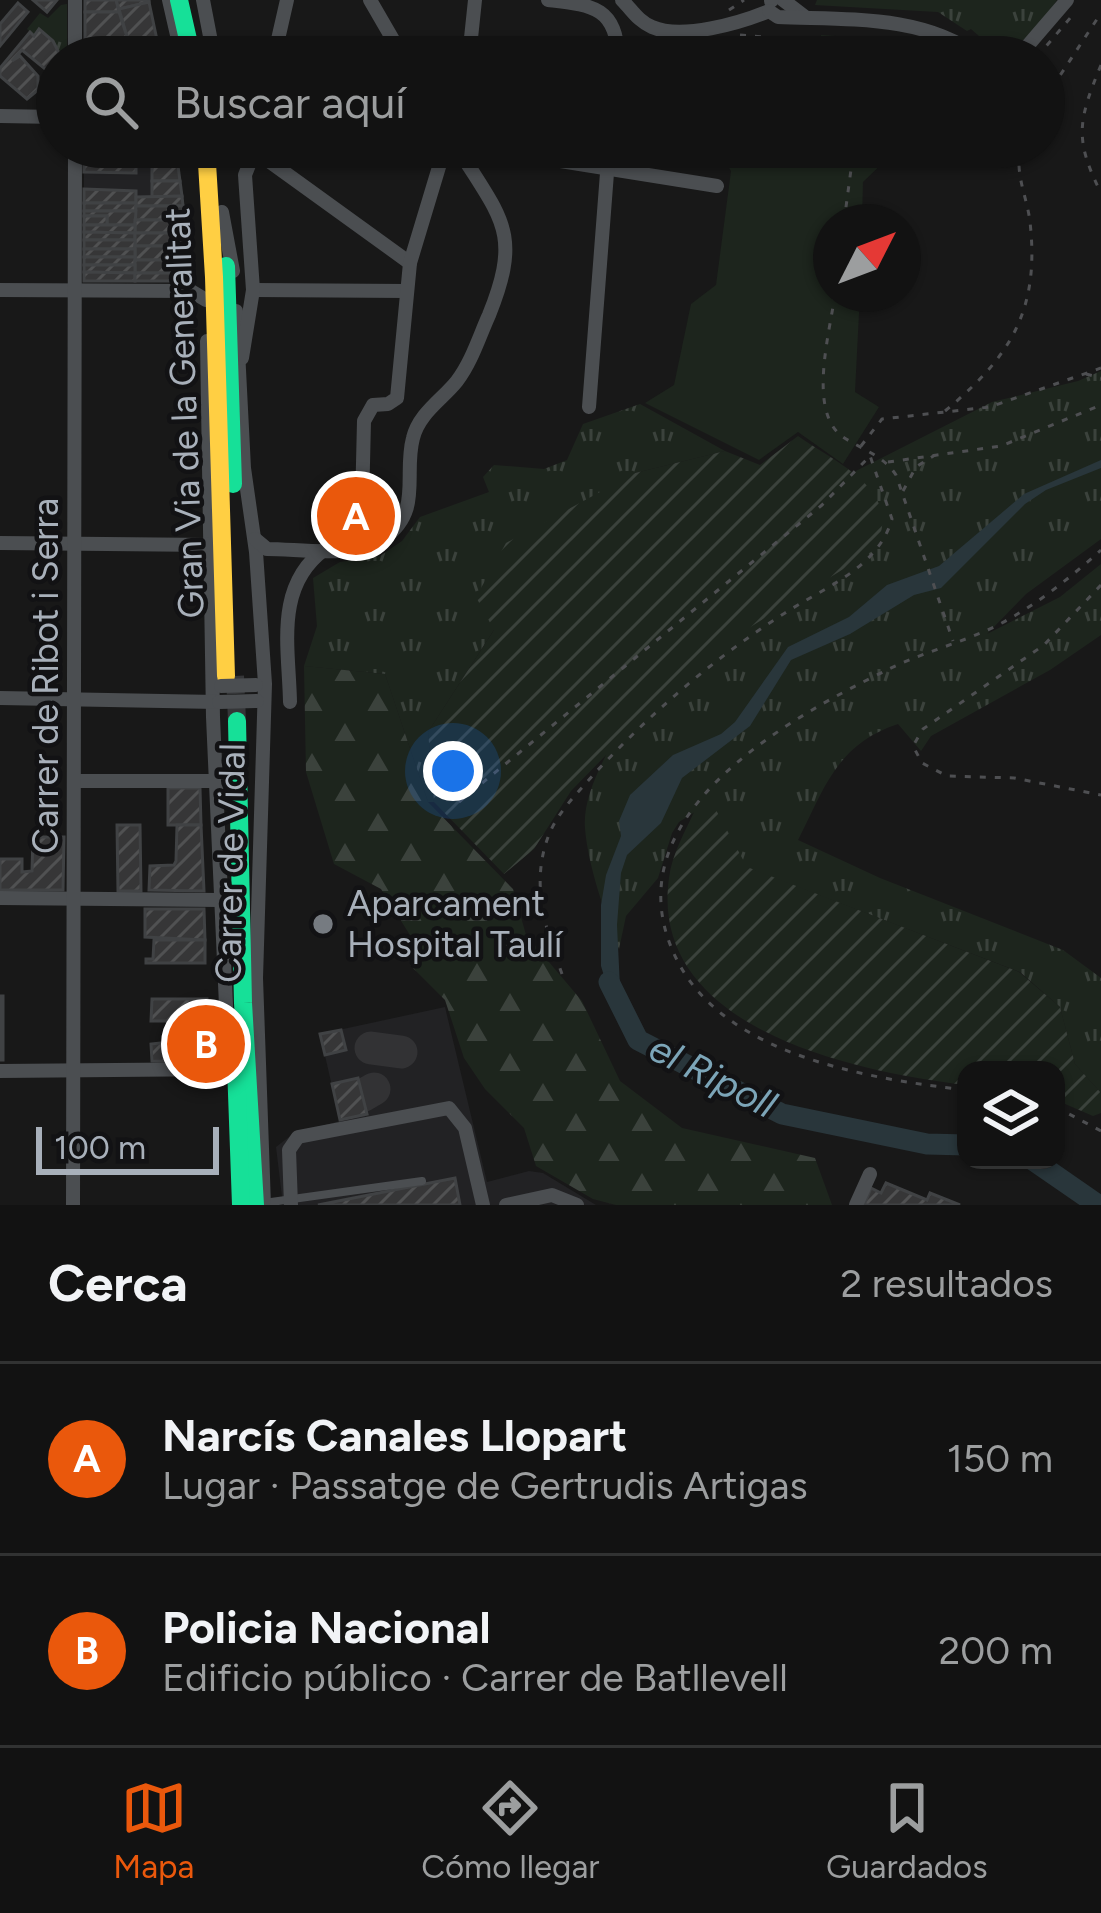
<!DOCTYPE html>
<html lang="es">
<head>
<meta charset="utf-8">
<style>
	body { margin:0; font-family:Figtree,sans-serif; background:#1b1b1b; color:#f1f3f6 }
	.controls { position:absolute; right:36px; bottom:36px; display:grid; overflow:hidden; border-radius:24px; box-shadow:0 3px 9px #0004 }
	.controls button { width:108px; height:108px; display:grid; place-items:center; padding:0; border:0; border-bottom:3px solid #313232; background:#121212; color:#f1f3f6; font:60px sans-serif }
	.compass { position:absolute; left:813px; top:204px; width:108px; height:108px; border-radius:50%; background:#121212; box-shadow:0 3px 9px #0004; rotate:48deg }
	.scale { position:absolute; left:36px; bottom:30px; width:183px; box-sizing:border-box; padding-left:12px; border:6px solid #a8b0ba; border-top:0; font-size:33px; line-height:42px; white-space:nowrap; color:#a8b0ba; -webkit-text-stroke:9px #121214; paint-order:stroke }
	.you { position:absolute; left:453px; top:771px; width:42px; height:42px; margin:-30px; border:9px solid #fff; border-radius:50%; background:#1a73e8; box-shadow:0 0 0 18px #1a73e833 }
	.badge { display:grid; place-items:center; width:78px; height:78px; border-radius:50%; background:#ea580c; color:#fff; font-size:39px; font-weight:700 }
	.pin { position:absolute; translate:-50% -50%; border:6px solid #fff; box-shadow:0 3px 12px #0006 }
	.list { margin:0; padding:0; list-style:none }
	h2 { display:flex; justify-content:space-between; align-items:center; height:156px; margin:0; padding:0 48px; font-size:51px }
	h2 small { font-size:39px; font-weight:400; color:#9c9e9f }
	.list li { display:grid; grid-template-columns:78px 1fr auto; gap:36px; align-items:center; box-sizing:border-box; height:192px; padding:0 48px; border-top:3px solid #313232 }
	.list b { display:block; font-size:45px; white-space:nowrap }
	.list p { margin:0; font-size:39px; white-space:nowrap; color:#9c9e9f }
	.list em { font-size:39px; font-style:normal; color:#9c9e9f }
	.icon { flex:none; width:66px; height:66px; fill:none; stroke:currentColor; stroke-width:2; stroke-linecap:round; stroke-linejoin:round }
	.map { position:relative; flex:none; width:1101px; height:1205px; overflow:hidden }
	.search { position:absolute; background:#121212; box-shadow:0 3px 9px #0004; left:36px; right:36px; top:36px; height:132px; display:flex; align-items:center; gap:30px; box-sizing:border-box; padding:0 42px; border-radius:66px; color:#9c9e9f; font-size:45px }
	.sheet { height:540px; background:#121212 }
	nav { display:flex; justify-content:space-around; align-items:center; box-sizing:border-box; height:168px; border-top:3px solid #313232; background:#121212; font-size:33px; color:#9c9e9f }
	nav a { display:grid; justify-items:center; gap:6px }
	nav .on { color:#ea580c }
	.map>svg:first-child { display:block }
	.built { fill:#222224 }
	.grass { fill:url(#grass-tufts) }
	.forest { fill:url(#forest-firs) }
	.park { fill:#1d251d }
	.garden { fill:url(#garden-furrows) }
	.water { fill:#29363b }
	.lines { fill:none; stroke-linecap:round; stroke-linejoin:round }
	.river { stroke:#29363b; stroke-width:21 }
	.taxiway { stroke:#323234; stroke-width:33 }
	.building { fill:url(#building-hatch); stroke:#404244; stroke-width:3 }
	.secondary-tunnel { stroke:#353638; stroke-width:18; stroke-dasharray:18 9; stroke-linecap:butt }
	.path { stroke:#4e4f52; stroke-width:3; stroke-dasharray:6 9; stroke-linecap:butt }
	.lane { stroke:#4b4e51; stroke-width:8 }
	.street { stroke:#4b4e51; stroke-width:14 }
	.fast { stroke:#16e098; stroke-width:18 }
	.slow { stroke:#ffcf43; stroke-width:18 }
	.street-bridge { stroke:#4b4e51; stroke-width:14 }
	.poi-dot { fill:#767b81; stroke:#121214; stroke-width:4.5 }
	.labels { text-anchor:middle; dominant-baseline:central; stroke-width:9; stroke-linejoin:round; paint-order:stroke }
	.street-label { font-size:36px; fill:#a8b0ba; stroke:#121214 }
	.poi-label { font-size:36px; fill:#a8b0ba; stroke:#121214; text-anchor:start }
	.water-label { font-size:39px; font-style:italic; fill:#7ca5b8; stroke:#121214 }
</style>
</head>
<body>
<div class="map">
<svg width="1101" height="1205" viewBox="0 0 1101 1205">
	<defs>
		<pattern id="grass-tufts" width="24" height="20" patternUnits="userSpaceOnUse" patternTransform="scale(3)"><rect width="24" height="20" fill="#1d251d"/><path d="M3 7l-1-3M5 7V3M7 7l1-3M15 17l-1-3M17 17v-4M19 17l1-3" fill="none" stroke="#3b423c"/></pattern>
		<pattern id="forest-firs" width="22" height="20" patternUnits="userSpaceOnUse" patternTransform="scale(3)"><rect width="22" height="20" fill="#1d251d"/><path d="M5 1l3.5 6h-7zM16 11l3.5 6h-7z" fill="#3b423c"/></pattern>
		<pattern id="garden-furrows" width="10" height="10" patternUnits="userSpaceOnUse" patternTransform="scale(3)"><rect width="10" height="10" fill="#1d251d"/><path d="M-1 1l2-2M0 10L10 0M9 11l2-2" fill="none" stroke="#3b423c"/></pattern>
		<pattern id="building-hatch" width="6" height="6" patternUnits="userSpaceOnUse" patternTransform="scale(3)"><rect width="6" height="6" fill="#363637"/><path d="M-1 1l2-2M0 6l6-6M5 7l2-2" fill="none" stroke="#505152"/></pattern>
	</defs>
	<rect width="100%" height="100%" fill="#181818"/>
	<g class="built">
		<polygon points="136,166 152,166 152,197 136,197 135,191 84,189 84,172 135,173"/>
		<polygon points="445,1007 487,1182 529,1171 543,1173 596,1205 283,1205 276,1147 294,1133 340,1121 320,1034"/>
	</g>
	<g class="grass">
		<path d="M 817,0 L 1057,0 C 1042,21 1025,44 1001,55 L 971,29 L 967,31 L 938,12 L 815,5 Z"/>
		<polygon points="67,4 67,57 61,57 53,40 40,29 34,36 27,29 40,13 48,18 61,5"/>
		<path d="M 1101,371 L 1101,539 L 1026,594 L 987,634 L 1060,597 L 1101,564 L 1101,635 L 1050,670 L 931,736 L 921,751 L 898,724 C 837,744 825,787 798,840 L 880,878 L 1063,950 L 1101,978 L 1101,1093 L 1075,1064 L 1060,1007 L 1020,972 L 746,867 L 698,810 L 679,822 L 672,833 L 658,878 L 626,916 L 619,949 C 605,914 588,866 585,828 C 583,803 596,775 607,753 L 848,475 L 992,402 L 1078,381 Z"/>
		<polygon points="640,404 725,451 635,473 528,577 428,732 434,802 428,802 385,674 304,666 317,626 313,578 340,562 380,556 402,541 420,517 489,492 483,477 494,465 544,469 567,460 583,424"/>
	</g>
	<polygon class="forest" points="304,666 385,674 428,802 513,889 526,935 582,1001 620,1081 682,1128 815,1158 832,1205 616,1205 593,1199 536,1166 524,1128 485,1089 464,1058 445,1000 410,965 420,951 381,889 334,864 306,772"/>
	<g class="park">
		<polygon points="821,35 925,42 954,57 665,57 663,52 669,46 738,40 740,49 819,51"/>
		<polygon points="717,147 958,147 957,162 890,156 863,182 862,222 831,222 831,294 860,294 855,392 879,407 843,464 798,432 759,460 645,403 674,385 691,304 716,285 731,171"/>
	</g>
	<g class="garden">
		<path d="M 798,436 C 839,465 906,491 874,550 L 736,636 L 651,709 L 571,791 L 534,849 L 504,874 L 434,802 L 428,732 L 494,630 L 476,597 L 506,543 L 635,473 L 725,451 L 760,465 Z"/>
		<path d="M 695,810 L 716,810 L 747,867 L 1019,972 L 1060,1007 L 1075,1064 L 1101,1093 L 1101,1113 L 1093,1116 L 1056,1100 L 1056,1070 L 966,1070 L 966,1085 C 856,1072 648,1029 669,878 C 672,854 685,832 695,810 Z"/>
	</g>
	<polygon class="water" points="1101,460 1101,468 1046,490 1025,504 941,588 914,595 850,634 791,660 750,726 682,778 661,823 627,855 621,873 617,925 621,1008 608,989 601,966 601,905 606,875 621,836 619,821 630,795 673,755 721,734 735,722 788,647 849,617 887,585 939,566 1024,494"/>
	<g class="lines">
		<g class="river">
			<polyline points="609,982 638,1040 782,1114 927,1144 966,1145"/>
			<polyline points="1033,1160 1098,1205"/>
		</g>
		<g class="taxiway">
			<polyline points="371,1048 401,1052"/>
			<polyline points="362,1096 374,1089"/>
		</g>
	</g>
	<g class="building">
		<polygon points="33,0 57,0 47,12"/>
		<polygon points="85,0 116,0 119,12 85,12"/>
		<polygon points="116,0 149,0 149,2 119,9"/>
		<polygon points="149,2 157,40 128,40 119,9"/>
		<polygon points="18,3 28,12 0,46 0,24"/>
		<polygon points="85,12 119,12 128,40 85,40"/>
		<polygon points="39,29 53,41 61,57 57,57 57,69 50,73 22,50 12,61 20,56 38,76 38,90 27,99 0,76 0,68 30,32 34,36"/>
		<polygon points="85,40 122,40 122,48 84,48"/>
		<polygon points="122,40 157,40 158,48 122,48"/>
		<polygon points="84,48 122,48 122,56 112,56 116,54 113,50 110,56 84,56"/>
		<polygon points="138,48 158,48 160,56 140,56"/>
		<rect x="84" y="147" width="52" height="16"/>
		<polygon points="136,147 176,147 177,153 136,152"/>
		<polygon points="136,152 177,153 178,166 136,166"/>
		<polygon points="84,163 136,163 136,173 84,172"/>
		<polygon points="152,166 178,166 180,181 152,181"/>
		<polygon points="152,181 180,181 182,196 152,197"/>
		<polygon points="84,189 136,191 136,203 84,203"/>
		<polygon points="182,196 183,206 136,206 136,197"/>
		<rect x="84" y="203" width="52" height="8"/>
		<polygon points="136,206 183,206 184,220 135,220"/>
		<polygon points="84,211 136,211 135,225 107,225 107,216 84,216"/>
		<rect x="84" y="216" width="23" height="9"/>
		<polygon points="135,220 184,220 185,233 135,233"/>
		<polygon points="84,225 135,225 135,233 84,232"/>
		<polygon points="84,232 135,233 135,240 84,240"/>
		<rect x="135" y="233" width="50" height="13"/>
		<rect x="84" y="240" width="51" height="9"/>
		<polygon points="135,246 185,246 186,260 135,260"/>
		<rect x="84" y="249" width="51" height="8"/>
		<rect x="84" y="257" width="51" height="8"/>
		<polygon points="135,260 186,260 187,273 135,273"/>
		<polygon points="84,265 135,265 135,273 84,272"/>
		<polygon points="84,272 135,273 135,281 84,281"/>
		<rect x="135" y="273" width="52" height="8"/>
		<polygon points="168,788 200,788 201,825 168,825"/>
		<polygon points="117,825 140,825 141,891 118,891"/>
		<polygon points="177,825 201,825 204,891 149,890 150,866 174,865 176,861"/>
		<polygon points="33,837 64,837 63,890 0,890 0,859 22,859 22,872 32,871"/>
		<polygon points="145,909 204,909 205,940 145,937"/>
		<polygon points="154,940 205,940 205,963 146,963 146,959 153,959"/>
		<rect x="0" y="996" width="3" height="64"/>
		<polygon points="152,999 207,999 208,1062 152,1061 151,1044 178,1041 189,1044 185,1021 151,1021"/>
		<polygon points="341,1030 346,1050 325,1055 320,1034"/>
		<polygon points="358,1078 367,1114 340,1120 332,1084"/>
		<polygon points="455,1178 460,1205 318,1205"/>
		<polygon points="886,1183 927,1200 930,1193 960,1205 864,1205 871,1188 881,1193"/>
	</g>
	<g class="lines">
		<polyline class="secondary-tunnel" points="235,676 237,721"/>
		<g class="path">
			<polyline points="729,10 744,0"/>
			<polyline points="740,35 894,48 934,57"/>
			<polyline points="644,57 652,57"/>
			<polyline points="782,57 783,43"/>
			<polyline points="1037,57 1071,17"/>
			<path d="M 1101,65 C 1078,121 1074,139 1101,193"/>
			<polyline points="1044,100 1101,13"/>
			<polyline points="844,222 854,147"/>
			<path d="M 835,294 C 830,332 807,412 843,437 C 861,449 884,456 896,475 L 953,641"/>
			<polyline points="1086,374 1101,378"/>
			<path d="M 945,411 C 1010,357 1040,311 1030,222 C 1027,196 1014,173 1021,147"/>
			<polyline points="861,446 882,419 990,407 1101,368"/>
			<polyline points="888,462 1001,446 1101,405"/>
			<polyline points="903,491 916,467 935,455"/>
			<polyline points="1101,585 1044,645 923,729 913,746 922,763 947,776 1014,778 1101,795"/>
			<polyline points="459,802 822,505 867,459"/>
			<path d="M 562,974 C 546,930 531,887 547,840 C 556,813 577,794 595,773 C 652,712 714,658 785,613 C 825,587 878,568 892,519 L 869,453"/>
			<path d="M 966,1090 C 870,1079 725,1056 677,960 C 606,819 785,720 887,670 C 923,652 962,643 998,625 C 1035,606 1070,578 1101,550"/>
			<polyline points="1056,1107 1101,1131"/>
		</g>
		<polyline class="lane" points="264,1203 422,1181"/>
		<g class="street">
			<polyline points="169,0 182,57"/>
			<polyline points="203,0 214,57"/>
			<polyline points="370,0 403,57"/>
			<path d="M 548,0 C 590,5 617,6 618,57"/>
			<path d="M 622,0 C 632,10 638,21 652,27 C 682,40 740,23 769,11"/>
			<polyline points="783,0 804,16"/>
			<polyline points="771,1 772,0"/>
			<path d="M 769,11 L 778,17 C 844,20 924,14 979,57"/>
			<polyline points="75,57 75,0"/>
			<polyline points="274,57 287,0"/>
			<polyline points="469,57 475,0"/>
			<polyline points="1018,57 1067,0"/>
			<polyline points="0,116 57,117"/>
			<polyline points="473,147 717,186"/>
			<polyline points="255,151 410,263"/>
			<polyline points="222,212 233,271"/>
			<polyline points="0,290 191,291 206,300"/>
			<polyline points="253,290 407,291"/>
			<polyline points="236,311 244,468 256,552 265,684 256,978 264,1205"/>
			<polyline points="207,341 213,717 228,1050"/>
			<polyline points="242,358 253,290 245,175 256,147"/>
			<polyline points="589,407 609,147"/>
			<path d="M 255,539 L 267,549 C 302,549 354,559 384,538 C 423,511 403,475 413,438 C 419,413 443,399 457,381 C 472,361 479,337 489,315 C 523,231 500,218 457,147"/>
			<polyline points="0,543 212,545"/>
			<polyline points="361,548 364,421 373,405 388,404 397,398 410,263 445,147"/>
			<polyline points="0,698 217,702"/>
			<path d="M 290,702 C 289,648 274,586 325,549"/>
			<polyline points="76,781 217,781"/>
			<polyline points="0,898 219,900"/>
			<polyline points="0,1071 229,1069"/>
			<polyline points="73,1205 75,147"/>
			<polyline points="291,1205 289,1150 298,1137 449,1108 465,1128 483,1205"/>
			<polyline points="506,1205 552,1195 577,1205"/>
			<polyline points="856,1205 870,1174"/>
		</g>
		<g class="fast">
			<polyline points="179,0 192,57"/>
			<polyline points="226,266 233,484"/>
			<polyline points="237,721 243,1003 255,1205"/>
			<polyline points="235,1038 241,1205"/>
		</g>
		<polyline class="slow" points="206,147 214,277 226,676"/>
		<g class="street-bridge">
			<polyline points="221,686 256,685"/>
			<polyline points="219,702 257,701"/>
		</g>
	</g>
	<circle class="poi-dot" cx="323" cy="924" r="12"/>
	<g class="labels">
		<g class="street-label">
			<text transform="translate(184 413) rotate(-92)">Gran Via de la Generalitat</text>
			<text transform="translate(45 676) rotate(-90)">Carrer de Ribot i Serra</text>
			<text transform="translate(230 863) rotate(-89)">Carrer de Vidal</text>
		</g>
		<g class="poi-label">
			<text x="347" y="903">Aparcament<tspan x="347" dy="41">Hospital Taulí</tspan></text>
		</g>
		<g class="water-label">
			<text transform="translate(713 1076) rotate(27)">el Ripoll</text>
		</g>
	</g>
</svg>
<div class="controls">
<button><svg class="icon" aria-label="layers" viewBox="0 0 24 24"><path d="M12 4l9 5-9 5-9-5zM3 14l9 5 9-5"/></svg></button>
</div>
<svg class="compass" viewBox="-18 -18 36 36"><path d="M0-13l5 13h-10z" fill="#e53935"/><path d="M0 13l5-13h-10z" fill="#9c9e9f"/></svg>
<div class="scale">100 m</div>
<div class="you"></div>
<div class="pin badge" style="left:356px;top:516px">A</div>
<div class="pin badge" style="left:206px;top:1044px">B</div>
<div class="search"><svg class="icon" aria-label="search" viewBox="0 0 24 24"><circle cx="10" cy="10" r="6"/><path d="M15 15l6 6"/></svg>Buscar aquí</div>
</div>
<section class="sheet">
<h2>Cerca<small>2 resultados</small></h2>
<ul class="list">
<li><span class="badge">A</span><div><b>Narcís Canales Llopart</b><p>Lugar · Passatge de Gertrudis Artigas</p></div><em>150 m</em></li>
<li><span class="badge">B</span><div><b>Policia Nacional</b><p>Edificio público · Carrer de Batllevell</p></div><em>200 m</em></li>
</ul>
</section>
<nav>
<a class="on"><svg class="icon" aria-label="map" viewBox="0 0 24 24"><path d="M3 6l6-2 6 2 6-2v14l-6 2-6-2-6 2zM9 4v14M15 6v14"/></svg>Mapa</a>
<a><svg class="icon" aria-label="directions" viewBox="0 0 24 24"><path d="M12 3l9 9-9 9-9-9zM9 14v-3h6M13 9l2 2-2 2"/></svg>Cómo llegar</a>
<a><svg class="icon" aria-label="saved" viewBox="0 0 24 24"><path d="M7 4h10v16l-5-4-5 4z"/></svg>Guardados</a>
</nav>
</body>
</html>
